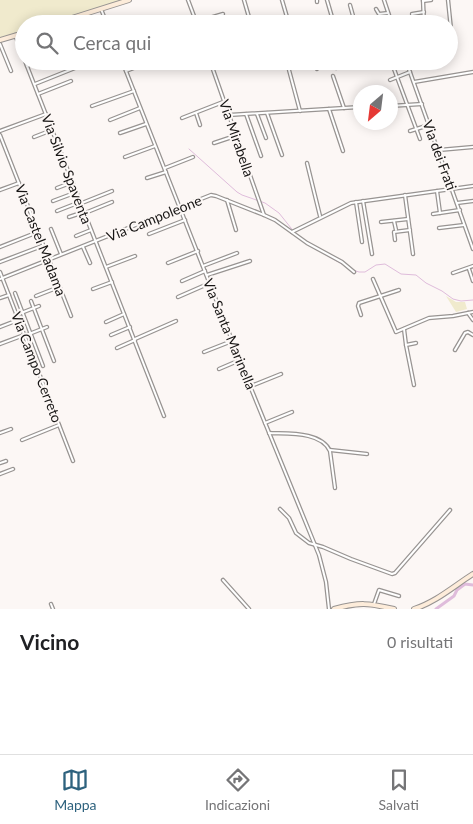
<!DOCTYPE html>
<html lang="it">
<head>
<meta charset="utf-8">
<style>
	body { margin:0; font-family:Lato,sans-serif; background:#f6f6f6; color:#202124 }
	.compass { position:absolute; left:353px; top:85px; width:45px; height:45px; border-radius:50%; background:#fff; box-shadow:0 2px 12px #0003; rotate:208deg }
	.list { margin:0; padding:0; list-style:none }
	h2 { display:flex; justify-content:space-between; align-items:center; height:65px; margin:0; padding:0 20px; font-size:21px }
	h2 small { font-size:16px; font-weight:400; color:#757577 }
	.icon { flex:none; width:28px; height:28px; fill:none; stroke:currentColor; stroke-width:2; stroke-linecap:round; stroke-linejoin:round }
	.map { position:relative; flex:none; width:473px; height:609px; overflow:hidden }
	.search { position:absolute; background:#fff; box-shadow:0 2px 12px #0003; left:15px; right:15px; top:15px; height:55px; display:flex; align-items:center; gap:12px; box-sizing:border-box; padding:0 18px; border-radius:28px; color:#757577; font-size:19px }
	.sheet { height:145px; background:#fff }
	nav { display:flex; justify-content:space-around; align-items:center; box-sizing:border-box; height:70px; border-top:1px solid #e0e0e0; background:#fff; font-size:14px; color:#757577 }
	nav a { display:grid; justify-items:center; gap:2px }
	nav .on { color:#2e627e }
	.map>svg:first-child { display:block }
	.green { fill:#f0eacd }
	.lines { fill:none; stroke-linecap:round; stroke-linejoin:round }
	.stream { stroke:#dfbcdb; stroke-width:1 }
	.river { stroke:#dfbcdb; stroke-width:3 }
	.minor-casing { stroke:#989492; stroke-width:4.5 }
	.secondary-casing { stroke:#989492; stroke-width:6 }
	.minor { stroke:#fff; stroke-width:2 }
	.secondary { stroke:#fdecda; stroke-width:4 }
	.labels { text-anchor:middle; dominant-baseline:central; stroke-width:4; stroke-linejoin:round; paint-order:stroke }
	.street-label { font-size:14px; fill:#181615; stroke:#fcf7f5 }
</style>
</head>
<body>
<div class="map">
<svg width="473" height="609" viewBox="0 0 473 609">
	<rect width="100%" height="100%" fill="#fcf7f5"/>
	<g class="green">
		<polygon points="0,0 124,0 50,24 24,24 24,32 0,40"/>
		<polygon points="446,296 456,302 465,302 467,309 456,312"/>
	</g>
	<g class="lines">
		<g class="stream">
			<polyline points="189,149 237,192 242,195 265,203 279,213 295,233 311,245"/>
			<polyline points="316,249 347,267"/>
			<polyline points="353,270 359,272 365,272 376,265 385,264 401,274 416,275 426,283 442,291 453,299 461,301 473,300"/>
		</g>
		<polyline class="river" points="436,609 454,596 457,590 465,584 473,585"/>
		<g class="minor-casing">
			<g id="minor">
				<polyline points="188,0 197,24"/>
				<polyline points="244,0 251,24"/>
				<polyline points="282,0 289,24"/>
				<polyline points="317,0 317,2"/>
				<polyline points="327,0 334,24"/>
				<polyline points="384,0 392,24"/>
				<polyline points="423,0 424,24"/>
				<polyline points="448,0 451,29"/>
				<polyline points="423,1 431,0"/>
				<polyline points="350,5 355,23"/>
				<polyline points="101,9 107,24"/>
				<polyline points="376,9 379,14 388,13"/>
				<polyline points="412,14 424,12"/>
				<polyline points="196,22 223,14"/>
				<polyline points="340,24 391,21"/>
				<polyline points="15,35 24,57"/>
				<polyline points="0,44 11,71"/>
				<polyline points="25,61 164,416"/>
				<polyline points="122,61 250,386 319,555 326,582 329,609"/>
				<polyline points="210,61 264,215"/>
				<polyline points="314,61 317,69"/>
				<polyline points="334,61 336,68"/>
				<polyline points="391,61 420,139"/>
				<polyline points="406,61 473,249"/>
				<polyline points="211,65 232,61"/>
				<polyline points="27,66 39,61"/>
				<polyline points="289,70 300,111"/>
				<polyline points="126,71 152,61"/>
				<polyline points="333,76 344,108"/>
				<polyline points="390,80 410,72"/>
				<polyline points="414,82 473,72"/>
				<polyline points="35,84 75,68"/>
				<polyline points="38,94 71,81"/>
				<polyline points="92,106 134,91"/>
				<polyline points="390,106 422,104"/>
				<polyline points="329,109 343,151"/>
				<polyline points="196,113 200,125"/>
				<polyline points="267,113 282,155"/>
				<polyline points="246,114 261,156"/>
				<polyline points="257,114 266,138"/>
				<polyline points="229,115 360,107"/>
				<polyline points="182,118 223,102"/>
				<polyline points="110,120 140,108"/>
				<polyline points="0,131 46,114"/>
				<polyline points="410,131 429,125"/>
				<polyline points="120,133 146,124"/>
				<polyline points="0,135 71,316"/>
				<polyline points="34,137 52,130"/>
				<polyline points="214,143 235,136"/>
				<polyline points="439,150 473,147"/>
				<polyline points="125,157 155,146"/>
				<polyline points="307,163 320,216"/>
				<polyline points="165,168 193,157"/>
				<polyline points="147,178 166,172"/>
				<polyline points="57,188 73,182"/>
				<polyline points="0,190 19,183"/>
				<polyline points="437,191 440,213"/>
				<polyline points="405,195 413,254"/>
				<polyline points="227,200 236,230"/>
				<polyline points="53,201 77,192"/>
				<polyline points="363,201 372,254"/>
				<polyline points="356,202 362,242"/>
				<polyline points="82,203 112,191"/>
				<polyline points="457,203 473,201"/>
				<polyline points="57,211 80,202"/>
				<polyline points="85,213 112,202"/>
				<polyline points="433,214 460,210"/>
				<polyline points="69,217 84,212"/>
				<polyline points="394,221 396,230"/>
				<polyline points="381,222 408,219"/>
				<polyline points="439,228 464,225"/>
				<polyline points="51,229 61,254"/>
				<polyline points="292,232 351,203 473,186"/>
				<polyline points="149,234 185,220"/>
				<polyline points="76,236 91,230"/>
				<polyline points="395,240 394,232 410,230"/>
				<polyline points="0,247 38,232"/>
				<polyline points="83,247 90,263"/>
				<polyline points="0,262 42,246"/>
				<polyline points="168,263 198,251"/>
				<polyline points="203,266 237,253"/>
				<polyline points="106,267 135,256"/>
				<polyline points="469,269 473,281"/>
				<polyline points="0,272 73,461"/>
				<polyline points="453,273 473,266"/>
				<polyline points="207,275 250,261"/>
				<polyline points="0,279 211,195 216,196 264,215 275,220 307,243 342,262 354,272"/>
				<polyline points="373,279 396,332 429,318 453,316 473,312"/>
				<polyline points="182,281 205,271"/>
				<polyline points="93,289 112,282"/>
				<polyline points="15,293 43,366"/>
				<polyline points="36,296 59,287"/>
				<polyline points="178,297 210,283"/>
				<polyline points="0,298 9,295"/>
				<polyline points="31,301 54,361"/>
				<polyline points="468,313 473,320"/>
				<polyline points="16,315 39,306"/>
				<polyline points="361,315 358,306 359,303 399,290"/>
				<polyline points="106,322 124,314"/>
				<polyline points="0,327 18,320"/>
				<polyline points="404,329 406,345 414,385"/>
				<polyline points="111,335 130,327"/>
				<polyline points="24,336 47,327"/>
				<polyline points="135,339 176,321"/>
				<polyline points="0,344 24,335"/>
				<polyline points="406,345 416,343"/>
				<polyline points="117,348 135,340"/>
				<polyline points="455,350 465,333 468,332 473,335"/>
				<polyline points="204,352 232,341"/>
				<polyline points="219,369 240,360"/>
				<polyline points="251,386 281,374"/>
				<polyline points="265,423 292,412"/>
				<polyline points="0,433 11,429"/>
				<path d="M 269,433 C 287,434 321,431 330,451 L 335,488"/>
				<polyline points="22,440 59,425"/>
				<polyline points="330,450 367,454"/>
				<polyline points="0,463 6,461"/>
				<polyline points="0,474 13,469"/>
				<polyline points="280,509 289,518 296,533 309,543 323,547 351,559 392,574 395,573 450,510"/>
				<polyline points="223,580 249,609"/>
				<polyline points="51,604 53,609"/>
				<polyline points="374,604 379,590 399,596"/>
			</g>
		</g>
		<g class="secondary-casing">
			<g id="secondary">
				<polyline points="53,24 129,0"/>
				<polyline points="0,40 24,33"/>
				<path d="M 334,609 C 360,602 368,603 394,609"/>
				<path d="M 414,609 C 436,602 454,586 473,574"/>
			</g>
		</g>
		<use href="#minor" class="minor"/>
		<use href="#secondary" class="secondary"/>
	</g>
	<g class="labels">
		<g class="street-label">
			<text transform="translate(237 138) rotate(71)">Via Mirabella</text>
			<text transform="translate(440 155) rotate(70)">Via dei Frati</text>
			<text transform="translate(67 169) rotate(69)">Via Silvio Spaventa</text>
			<text transform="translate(154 218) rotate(-22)">Via Campoleone</text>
			<text transform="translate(41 240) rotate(69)">Via Castel Madama</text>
			<text transform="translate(230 334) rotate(68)">Via Santa Marinella</text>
			<text transform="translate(37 367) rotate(69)">Via Campo Cerreto</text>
		</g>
	</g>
</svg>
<svg class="compass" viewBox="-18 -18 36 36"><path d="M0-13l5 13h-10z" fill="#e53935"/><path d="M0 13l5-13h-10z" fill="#757577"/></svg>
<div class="search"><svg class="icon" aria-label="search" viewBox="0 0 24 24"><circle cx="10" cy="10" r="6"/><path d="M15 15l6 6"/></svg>Cerca qui</div>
</div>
<section class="sheet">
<h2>Vicino<small>0 risultati</small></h2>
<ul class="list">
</ul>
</section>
<nav>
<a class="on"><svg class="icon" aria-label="map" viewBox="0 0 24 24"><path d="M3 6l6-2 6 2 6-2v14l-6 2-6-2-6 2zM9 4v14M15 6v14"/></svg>Mappa</a>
<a><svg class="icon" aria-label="directions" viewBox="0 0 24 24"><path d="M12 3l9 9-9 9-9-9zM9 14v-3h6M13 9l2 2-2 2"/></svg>Indicazioni</a>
<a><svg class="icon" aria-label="saved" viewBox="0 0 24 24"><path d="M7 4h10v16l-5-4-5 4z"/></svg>Salvati</a>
</nav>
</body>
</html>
